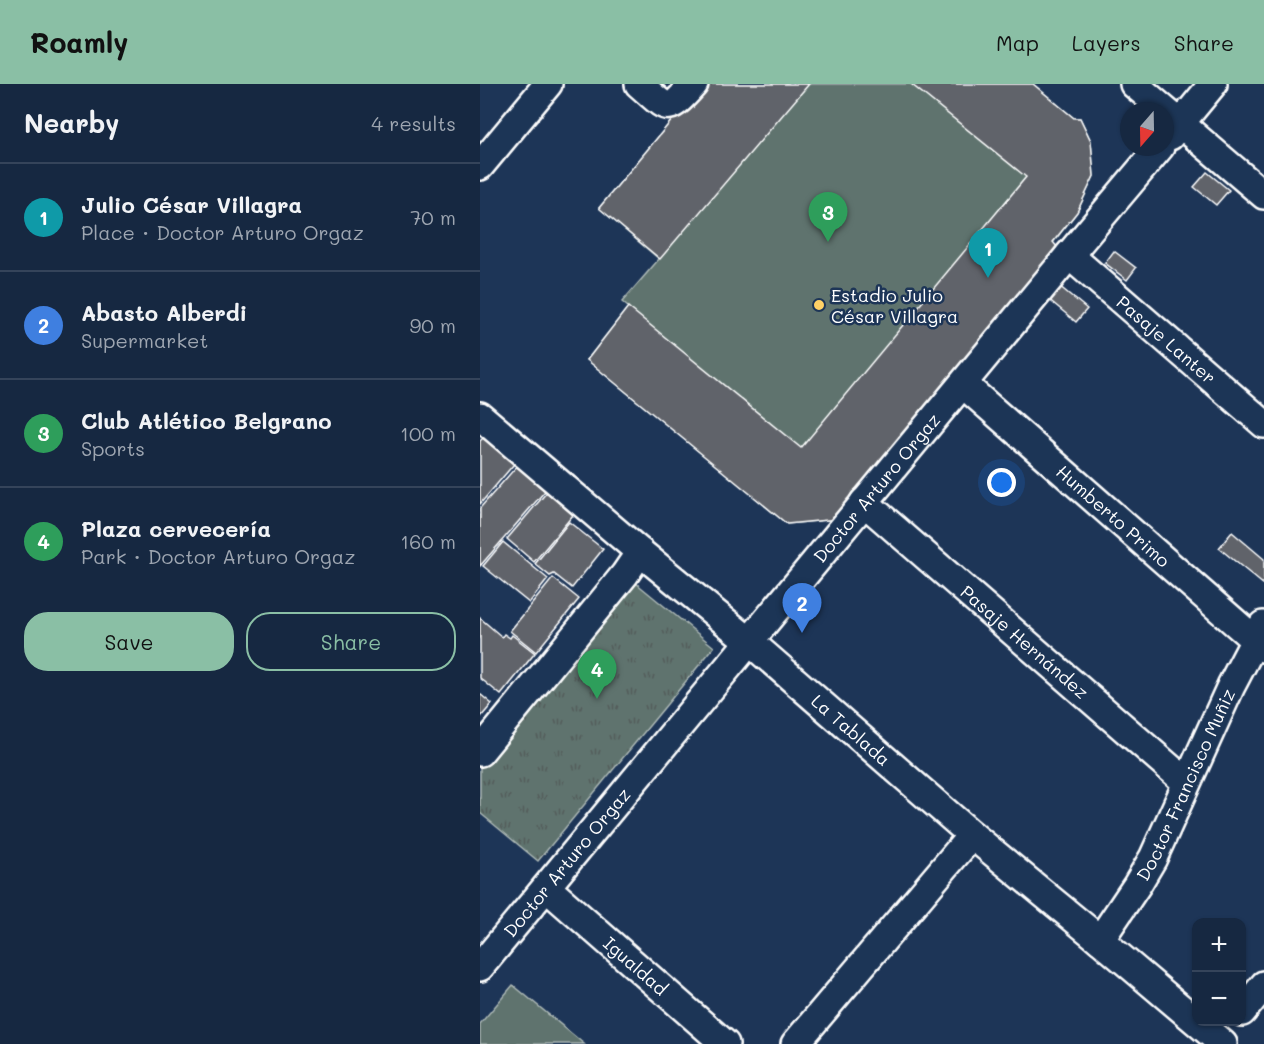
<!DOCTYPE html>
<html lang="en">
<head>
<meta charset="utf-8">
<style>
	body { margin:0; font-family:Mali,sans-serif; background:#1f3048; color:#f1f3f6 }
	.controls { position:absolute; right:18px; bottom:18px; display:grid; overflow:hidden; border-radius:12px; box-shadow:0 2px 4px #0004 }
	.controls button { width:54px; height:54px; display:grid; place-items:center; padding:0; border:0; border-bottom:2px solid #35445a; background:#162841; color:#f1f3f6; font:30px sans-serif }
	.compass { position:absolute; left:640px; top:18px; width:54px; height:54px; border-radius:50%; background:#162841; box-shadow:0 2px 4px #0004; rotate:200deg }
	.you { position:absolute; left:522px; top:399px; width:21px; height:21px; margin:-15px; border:4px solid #fff; border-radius:50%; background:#1a73e8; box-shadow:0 0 0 9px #1a73e833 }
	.badge { display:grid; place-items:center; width:39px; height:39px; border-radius:50%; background:#8abfa5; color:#fff; font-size:20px; font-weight:700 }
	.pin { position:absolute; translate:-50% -50px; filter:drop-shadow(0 2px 3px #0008) }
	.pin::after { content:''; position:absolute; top:32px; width:21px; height:18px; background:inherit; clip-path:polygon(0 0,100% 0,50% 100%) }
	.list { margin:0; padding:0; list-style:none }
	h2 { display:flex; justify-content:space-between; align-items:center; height:78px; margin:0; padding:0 24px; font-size:26px }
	h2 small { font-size:20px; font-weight:400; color:#9ea6b1 }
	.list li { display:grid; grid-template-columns:39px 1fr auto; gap:18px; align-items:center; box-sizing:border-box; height:108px; padding:0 24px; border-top:2px solid #35445a }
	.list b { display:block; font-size:22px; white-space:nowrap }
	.list p { margin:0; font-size:20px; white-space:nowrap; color:#9ea6b1 }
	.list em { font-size:20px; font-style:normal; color:#9ea6b1 }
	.actions { display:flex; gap:12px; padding:18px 24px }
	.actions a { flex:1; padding:14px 0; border:2px solid #8abfa5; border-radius:24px; text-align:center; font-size:21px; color:#8abfa5 }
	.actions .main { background:#8abfa5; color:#111 }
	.map { position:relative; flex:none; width:784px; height:960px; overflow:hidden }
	header { display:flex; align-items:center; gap:36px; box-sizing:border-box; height:84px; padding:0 30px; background:#8abfa5; color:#111 }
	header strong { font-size:28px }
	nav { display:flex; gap:33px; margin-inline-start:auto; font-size:21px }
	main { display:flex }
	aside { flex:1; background:#162841 }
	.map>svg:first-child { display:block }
	.grass { fill:#5e736e; stroke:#aeb9b6; stroke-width:1.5 }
	.park { fill:url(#park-tufts); stroke:#aeb9b6; stroke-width:1.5 }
	.building { fill:#61646b; stroke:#fff; stroke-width:1.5 }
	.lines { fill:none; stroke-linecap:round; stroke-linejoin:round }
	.minor-casing { stroke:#fff; stroke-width:32 }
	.minor { stroke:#1d3557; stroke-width:27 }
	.poi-dot { fill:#ffd166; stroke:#1d3557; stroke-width:2 }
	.labels { text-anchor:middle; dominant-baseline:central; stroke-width:5; stroke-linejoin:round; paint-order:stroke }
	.poi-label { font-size:18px; fill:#fff; stroke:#1d3557; text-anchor:start }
	.street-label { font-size:18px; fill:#fff; stroke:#1d3557 }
</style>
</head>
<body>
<header>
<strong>Roamly</strong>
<nav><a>Map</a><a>Layers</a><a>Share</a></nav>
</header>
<main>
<aside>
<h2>Nearby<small>4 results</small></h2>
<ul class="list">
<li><span class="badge" style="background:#0f9aa8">1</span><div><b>Julio César Villagra</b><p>Place · Doctor Arturo Orgaz</p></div><em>70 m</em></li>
<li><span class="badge" style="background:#3f7fe0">2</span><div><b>Abasto Alberdi</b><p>Supermarket</p></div><em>90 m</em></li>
<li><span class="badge" style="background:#2e9e5b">3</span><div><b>Club Atlético Belgrano</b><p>Sports</p></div><em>100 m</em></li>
<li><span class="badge" style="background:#2e9e5b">4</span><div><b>Plaza cervecería</b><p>Park · Doctor Arturo Orgaz</p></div><em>160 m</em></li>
</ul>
<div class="actions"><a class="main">Save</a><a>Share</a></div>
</aside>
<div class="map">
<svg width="784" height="960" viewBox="0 0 784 960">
	<defs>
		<pattern id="park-tufts" width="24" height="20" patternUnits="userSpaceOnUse" patternTransform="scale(1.5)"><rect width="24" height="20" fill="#5e736e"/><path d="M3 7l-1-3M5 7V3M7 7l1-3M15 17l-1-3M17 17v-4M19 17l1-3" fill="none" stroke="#535c5a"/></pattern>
	</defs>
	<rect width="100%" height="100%" fill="#1d3557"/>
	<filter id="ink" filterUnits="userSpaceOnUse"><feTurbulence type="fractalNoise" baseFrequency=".0167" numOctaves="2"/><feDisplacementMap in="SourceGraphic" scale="12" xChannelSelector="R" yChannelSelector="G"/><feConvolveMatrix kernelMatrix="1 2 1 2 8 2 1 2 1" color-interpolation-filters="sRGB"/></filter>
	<g filter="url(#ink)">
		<g class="grass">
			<polygon points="222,0 553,0 594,34 600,34 611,57 614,92 597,128 358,435 307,440 107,276 148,223 142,218 179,175 119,124"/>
			<polygon points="33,901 104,960 0,960 0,940"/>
		</g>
		<polygon class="park" points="145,490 234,563 58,777 0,729 0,668"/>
		<g class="building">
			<polygon points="222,0 329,0 180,175 119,124"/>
			<polygon points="431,0 553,0 594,34 600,34 611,57 614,92 597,128 573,158 578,164 358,435 307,440 107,276 148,223 321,364 546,93"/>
			<polygon points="727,88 749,106 736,121 714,103"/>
			<polygon points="634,167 656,184 647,196 625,179"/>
			<polygon points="578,201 607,225 596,238 567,214"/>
			<polygon points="3,354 34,380 0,420 0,357"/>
			<polygon points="37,382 65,407 0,482 0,424"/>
			<polygon points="67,408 93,431 54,478 27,455"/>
			<polygon points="89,438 123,465 92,504 74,490 70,492 55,480"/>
			<polygon points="752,448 784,475 784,501 739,464"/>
			<polygon points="23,458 68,495 49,519 3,482"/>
			<polygon points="73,494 99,515 56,568 30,547"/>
			<polygon points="0,534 22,553 24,550 30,554 32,551 55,569 21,611 0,594"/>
			<polygon points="0,610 12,620 0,634"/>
		</g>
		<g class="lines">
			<g class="minor-casing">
				<g id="minor">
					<path d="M 159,0 C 189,26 186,31 214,0"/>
					<polyline points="654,0 784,111"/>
					<polyline points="690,52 733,0"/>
					<polyline points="0,82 68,0"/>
					<path id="s1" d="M 589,171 L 784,340"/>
					<path id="s2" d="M 483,300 L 784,564"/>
					<path id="s3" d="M 0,332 L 160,468 L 269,557 L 492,751 L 620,856 L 743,960"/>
					<path id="s4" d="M 384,418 L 706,698"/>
					<polyline points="0,668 145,490 160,468"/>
					<path id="s5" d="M 67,804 L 245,960"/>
					<path id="s6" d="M 620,856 L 657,801 L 673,774 L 751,602 L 783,541"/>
					<path id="s7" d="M 0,883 L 589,171 L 680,63"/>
					<polyline points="762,928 784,901"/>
					<polyline points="315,960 492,751"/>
				</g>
			</g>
			<use href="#minor" class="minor"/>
		</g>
	</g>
	<circle class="poi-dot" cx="339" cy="221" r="6"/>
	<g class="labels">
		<g class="poi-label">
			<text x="351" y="211">Estadio Julio<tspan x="351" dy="21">César Villagra</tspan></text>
		</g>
		<g class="street-label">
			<text stroke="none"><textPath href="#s1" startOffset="129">Pasaje Lanter</textPath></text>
			<text stroke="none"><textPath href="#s7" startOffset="622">Doctor Arturo Orgaz</textPath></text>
			<text stroke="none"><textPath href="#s2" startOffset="200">Humberto Primo</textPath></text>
			<text stroke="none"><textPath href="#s4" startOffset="213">Pasaje Hernández</textPath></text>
			<text stroke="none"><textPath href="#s3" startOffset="486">La Tablada</textPath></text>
			<text stroke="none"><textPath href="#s6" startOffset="178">Doctor Francisco Muñiz</textPath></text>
			<text stroke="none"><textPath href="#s7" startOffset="136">Doctor Arturo Orgaz</textPath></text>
			<text stroke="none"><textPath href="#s5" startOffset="118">Igualdad</textPath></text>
		</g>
	</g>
</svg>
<div class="controls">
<button>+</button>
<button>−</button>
</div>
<svg class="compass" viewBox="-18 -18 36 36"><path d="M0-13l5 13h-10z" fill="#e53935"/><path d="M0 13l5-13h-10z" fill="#9ea6b1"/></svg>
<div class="you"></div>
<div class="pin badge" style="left:508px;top:194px;background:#0f9aa8">1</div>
<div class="pin badge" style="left:322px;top:549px;background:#3f7fe0">2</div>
<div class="pin badge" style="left:348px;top:158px;background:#2e9e5b">3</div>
<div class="pin badge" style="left:117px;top:615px;background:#2e9e5b">4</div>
</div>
</main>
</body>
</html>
